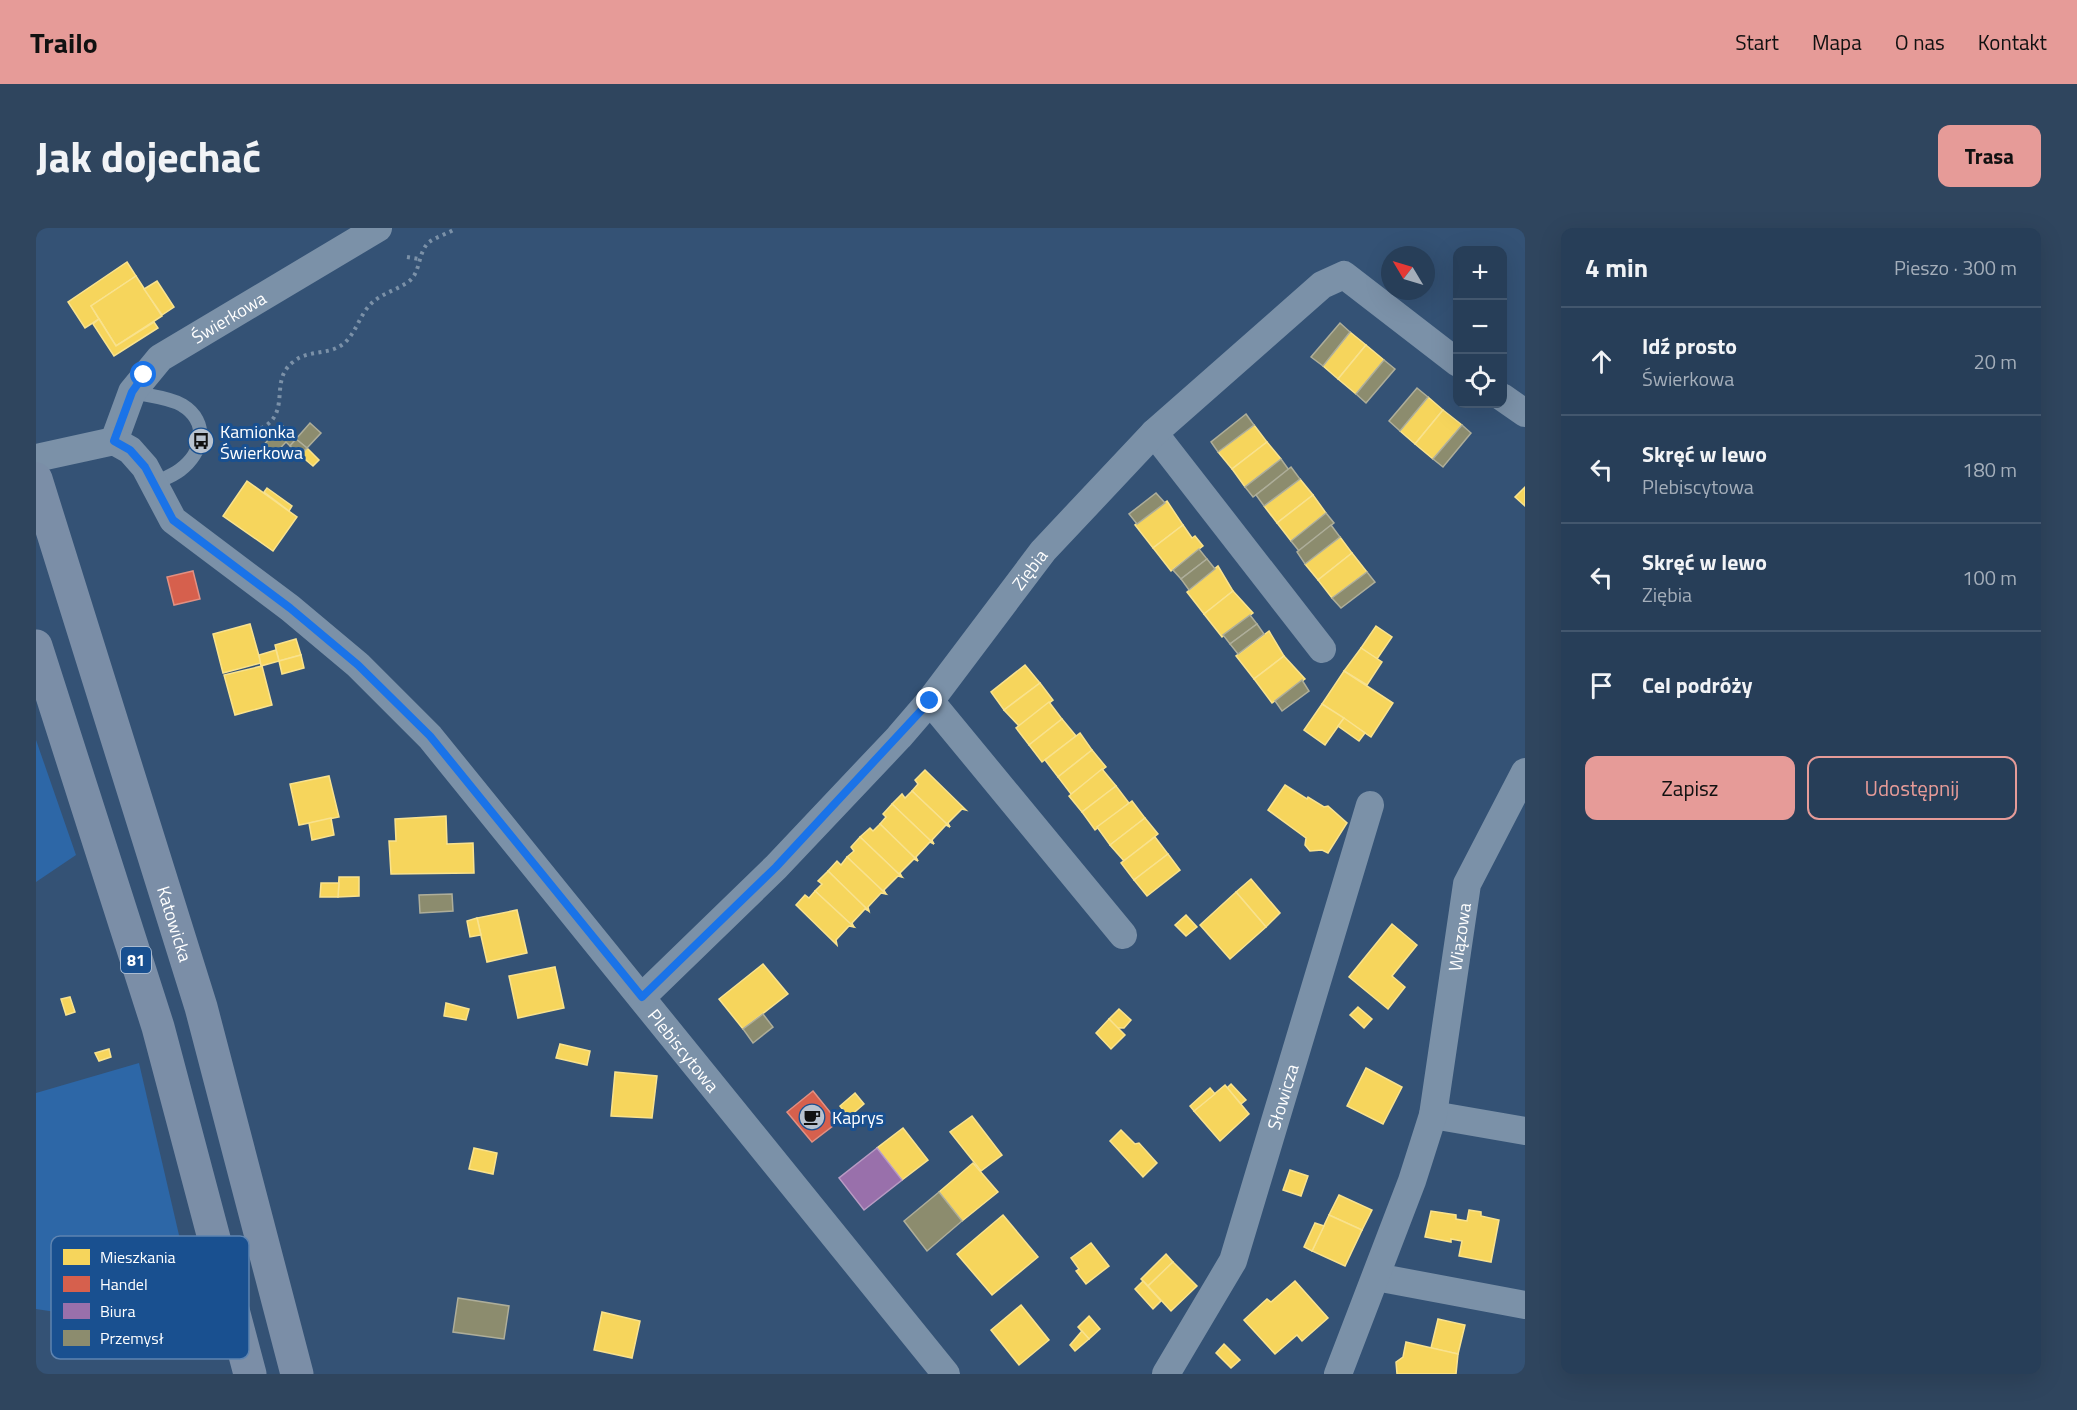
<!DOCTYPE html>
<html lang="pl">
<head>
<meta charset="utf-8">
<style>
	body { margin:0; font-family:"Titillium Web",sans-serif; background:#2f455e; color:#f1f3f6 }
	.controls { position:absolute; right:18px; top:18px; display:grid; overflow:hidden; border-radius:12px; box-shadow:0 6px 24px #0002 }
	.controls button { width:54px; height:54px; display:grid; place-items:center; padding:0; border:0; border-bottom:2px solid #43576e; background:#273e58; color:#f1f3f6; font:30px sans-serif }
	.compass { position:absolute; left:1345px; top:18px; width:54px; height:54px; border-radius:50%; background:#273e58; box-shadow:0 6px 24px #0002; rotate:308deg }
	.stop { position:absolute; width:18px; height:18px; margin:-14px; border:4px solid #1a73e8; border-radius:50%; background:#fff }
	.stop.end { background:#1a73e8; border-color:#fff; box-shadow:0 2px 6px #0008 }
	.list { margin:0; padding:0; list-style:none }
	h2 { display:flex; justify-content:space-between; align-items:center; height:78px; margin:0; padding:0 24px; font-size:26px }
	h2 small { font-size:20px; font-weight:400; color:#a4aeba }
	.list li { display:grid; grid-template-columns:39px 1fr auto; gap:18px; align-items:center; box-sizing:border-box; height:108px; padding:0 24px; border-top:2px solid #43576e }
	.list b { display:block; font-size:22px; white-space:nowrap }
	.list p { margin:0; font-size:20px; white-space:nowrap; color:#a4aeba }
	.list em { font-size:20px; font-style:normal; color:#a4aeba }
	.actions { display:flex; gap:12px; padding:18px 24px }
	.actions a { flex:1; padding:14px 0; border:2px solid #e69b98; border-radius:12px; text-align:center; font-size:21px; color:#e69b98 }
	.actions .main { background:#e69b98; color:#111 }
	.icon { flex:none; width:33px; height:33px; fill:none; stroke:currentColor; stroke-width:2; stroke-linecap:round; stroke-linejoin:round }
	.map { position:relative; flex:none; width:1489px; height:1146px; overflow:hidden; border-radius:12px }
	header { display:flex; align-items:center; gap:36px; box-sizing:border-box; height:84px; padding:0 30px; background:#e69b98; color:#111 }
	header strong { font-size:28px }
	nav { display:flex; gap:33px; margin-inline-start:auto; font-size:21px }
	.intro { display:flex; align-items:center; justify-content:space-between; box-sizing:border-box; height:144px; padding:0 36px }
	h1 { margin:0; font-size:42px }
	.button { padding:15px 27px; border-radius:12px; background:#e69b98; color:#111; font-size:21px; font-weight:700 }
	main { display:flex; gap:36px; padding:0 36px }
	aside { flex:1; background:#273e58; border-radius:12px; box-shadow:0 6px 24px #0002 }
	.map>svg:first-child { display:block }
	.green { fill:#2d67a7 }
	.homes { fill:#f6d55c; stroke:#f9e28d; stroke-width:1.5 }
	.shops { fill:#d6604d; stroke:#e29082; stroke-width:1.5 }
	.offices { fill:#9970ab; stroke:#b89bc4; stroke-width:1.5 }
	.industry { fill:#8c8c6e; stroke:#aeae9a; stroke-width:1.5 }
	.lines { fill:none; stroke-linecap:round; stroke-linejoin:round }
	.path { stroke:#7b91a8; stroke-width:4; stroke-dasharray:3 4.5; stroke-linecap:butt }
	.service { stroke:#7b91a8; stroke-width:14 }
	.minor { stroke:#7b91a8; stroke-width:28 }
	.primary { stroke:#7b8ea7; stroke-width:33 }
	.route { stroke:#1a73e8; stroke-width:8 }
	.labels { text-anchor:middle; dominant-baseline:central; stroke-width:6; stroke-linejoin:round; paint-order:stroke }
	.shield { fill:#195090; stroke:#bacade; stroke-width:1.5 }
	.shield-label { font-size:16px; font-weight:bold; fill:#fff }
	.street-label { font-size:18px; fill:#fff; stroke:#195090 }
	.poi-label { font-size:18px; fill:#fff; stroke:#195090; text-anchor:start }
	.key { fill:#195090; stroke:#5e84b1; stroke-width:1.5 }
	.key-label { font-size:16px; fill:#fff }
</style>
</head>
<body>
<header>
<strong>Trailo</strong>
<nav><a>Start</a><a>Mapa</a><a>O nas</a><a>Kontakt</a></nav>
</header>
<div class="intro"><h1>Jak dojechać</h1><a class="button">Trasa</a></div>
<main>
<div class="map">
<svg width="1489" height="1146" viewBox="0 0 1489 1146">
	<rect width="100%" height="100%" fill="#345275"/>
	<g class="green">
		<polygon points="0,512 40,627 0,654"/>
		<polygon points="103,835 166,1106 0,1081 0,865"/>
	</g>
	<g class="homes">
		<polygon points="91,34 100,48 55,78 63,91 49,100 32,74"/>
		<polygon points="100,48 126,88 80,118 55,78"/>
		<polygon points="121,53 138,79 126,87 108,61"/>
		<polygon points="63,91 80,118 118,94 122,100 78,128 57,96"/>
		<polygon points="1314,104 1330,117 1302,151 1287,138"/>
		<polygon points="1330,117 1348,132 1320,166 1302,151"/>
		<polygon points="1392,169 1407,182 1379,216 1364,203"/>
		<polygon points="1407,182 1426,197 1397,231 1379,216"/>
		<polygon points="1218,197 1231,214 1196,241 1182,224"/>
		<polygon points="1231,214 1245,231 1209,259 1196,241"/>
		<polygon points="271,220 283,232 277,238 264,227"/>
		<polygon points="1264,251 1277,267 1241,295 1228,278"/>
		<polygon points="211,253 261,289 237,323 187,288"/>
		<polygon points="1489,259 1489,278 1479,269"/>
		<polygon points="231,260 256,278 253,283 228,264"/>
		<polygon points="1277,267 1290,285 1255,313 1241,295"/>
		<polygon points="1131,273 1147,297 1117,320 1099,297"/>
		<polygon points="1147,297 1156,310 1159,308 1167,318 1135,343 1117,320"/>
		<polygon points="1304,309 1316,325 1282,352 1269,336"/>
		<polygon points="1316,325 1331,344 1296,370 1282,352"/>
		<polygon points="1182,338 1197,363 1168,386 1151,364"/>
		<polygon points="1197,363 1217,385 1186,409 1168,386"/>
		<polygon points="214,396 225,435 187,445 177,406"/>
		<polygon points="1340,398 1356,409 1341,431 1325,420"/>
		<polygon points="1233,403 1248,428 1218,451 1200,428"/>
		<polygon points="260,411 265,427 243,433 239,417"/>
		<polygon points="1325,420 1346,434 1331,457 1308,443"/>
		<polygon points="240,422 243,433 225,438 223,427"/>
		<polygon points="265,427 268,440 246,446 243,433"/>
		<polygon points="1248,428 1269,451 1236,475 1218,451"/>
		<polygon points="989,437 1004,455 968,482 955,464"/>
		<polygon points="226,438 236,477 199,487 188,447"/>
		<polygon points="1308,443 1357,475 1335,509 1286,476"/>
		<polygon points="1004,455 1017,472 983,498 968,482"/>
		<polygon points="1013,474 1026,491 993,517 980,500"/>
		<polygon points="1286,476 1308,490 1289,517 1268,502"/>
		<polygon points="1308,490 1329,505 1323,513 1302,498"/>
		<polygon points="1026,491 1040,508 1006,534 993,517"/>
		<polygon points="1044,505 1056,522 1022,549 1009,532"/>
		<polygon points="1056,522 1070,539 1035,566 1022,549"/>
		<polygon points="1066,541 1080,558 1046,584 1033,568"/>
		<polygon points="889,542 930,582 926,581 912,595 914,599 876,563 882,556 879,552"/>
		<polygon points="293,548 303,589 263,597 254,556"/>
		<polygon points="1249,557 1271,571 1272,569 1288,579 1292,578 1311,595 1292,625 1286,622 1274,623 1269,617 1270,610 1232,582"/>
		<polygon points="1080,558 1093,575 1059,602 1046,584"/>
		<polygon points="876,563 914,599 910,597 896,612 898,616 856,576 866,566 869,570"/>
		<polygon points="1096,573 1109,590 1074,617 1061,599"/>
		<polygon points="856,576 898,616 894,614 880,629 882,633 844,596 850,589 847,586"/>
		<polygon points="410,588 411,616 437,615 438,645 355,646 353,613 360,613 359,591"/>
		<polygon points="295,590 298,607 276,612 273,595"/>
		<polygon points="1109,590 1122,606 1088,633 1074,617"/>
		<polygon points="844,596 882,633 878,631 864,645 866,649 824,609 834,600 837,603"/>
		<polygon points="824,609 866,649 862,648 848,662 850,666 811,629 818,623 815,619"/>
		<polygon points="1119,609 1132,626 1098,652 1085,635"/>
		<polygon points="1132,626 1144,642 1111,668 1098,652"/>
		<polygon points="811,629 850,666 845,665 832,679 833,683 792,643 801,633 805,637"/>
		<polygon points="792,643 833,683 829,681 816,695 818,699 779,663 786,656 782,653"/>
		<polygon points="303,649 323,649 323,668 302,669"/>
		<polygon points="1215,651 1244,685 1230,699 1200,664"/>
		<polygon points="285,655 303,655 302,669 284,669"/>
		<polygon points="779,663 818,699 813,698 800,712 801,717 760,677 769,667 773,670"/>
		<polygon points="1200,664 1230,699 1194,731 1164,697"/>
		<polygon points="481,682 491,725 451,734 441,690"/>
		<polygon points="1150,687 1161,699 1150,708 1139,697"/>
		<polygon points="441,690 445,707 434,709 431,693"/>
		<polygon points="1356,696 1381,717 1356,748 1369,759 1352,781 1313,749"/>
		<polygon points="727,736 752,766 707,801 683,771"/>
		<polygon points="519,739 528,780 482,790 473,748"/>
		<polygon points="34,769 39,784 30,787 25,771"/>
		<polygon points="410,775 433,781 430,792 408,788"/>
		<polygon points="1322,779 1336,791 1328,800 1314,787"/>
		<polygon points="1083,781 1095,792 1088,800 1081,800 1073,791"/>
		<polygon points="1073,791 1089,807 1075,821 1060,805"/>
		<polygon points="524,816 554,823 551,837 520,830"/>
		<polygon points="73,821 75,829 63,833 59,825"/>
		<polygon points="1330,840 1366,859 1347,896 1311,878"/>
		<polygon points="579,844 621,848 616,890 575,888"/>
		<polygon points="1195,856 1210,872 1205,876 1191,860"/>
		<polygon points="1189,857 1213,886 1184,913 1158,883"/>
		<polygon points="1174,860 1179,866 1158,883 1154,878"/>
		<polygon points="819,865 828,876 813,889 804,878"/>
		<polygon points="936,888 966,927 945,943 914,904"/>
		<polygon points="867,900 892,932 866,952 841,920"/>
		<polygon points="1085,902 1099,916 1103,915 1121,935 1107,949 1074,913"/>
		<polygon points="438,920 461,925 457,946 433,941"/>
		<polygon points="937,935 962,964 926,993 903,964"/>
		<polygon points="1254,942 1272,948 1265,968 1247,962"/>
		<polygon points="1303,967 1336,982 1326,1002 1293,987"/>
		<polygon points="1433,982 1445,984 1445,988 1463,992 1455,1034 1423,1028 1426,1013 1415,1011 1415,1014 1389,1009 1395,983 1420,987 1420,991 1431,993"/>
		<polygon points="967,987 1002,1029 956,1067 921,1026"/>
		<polygon points="1293,987 1326,1002 1309,1038 1276,1023"/>
		<polygon points="1279,995 1288,998 1276,1023 1268,1019"/>
		<polygon points="1055,1015 1073,1038 1050,1056 1040,1043 1043,1041 1035,1030"/>
		<polygon points="1130,1026 1137,1034 1112,1058 1105,1051"/>
		<polygon points="1137,1034 1161,1058 1135,1083 1112,1058"/>
		<polygon points="1107,1053 1125,1073 1117,1081 1099,1061"/>
		<polygon points="1259,1053 1292,1090 1266,1113 1261,1107 1239,1126 1208,1092 1231,1071 1235,1074"/>
		<polygon points="985,1077 1013,1112 983,1137 955,1102"/>
		<polygon points="566,1084 604,1093 596,1130 558,1122"/>
		<polygon points="1053,1088 1064,1101 1053,1111 1042,1099"/>
		<polygon points="1402,1091 1429,1097 1422,1126 1395,1120"/>
		<polygon points="1046,1103 1053,1111 1039,1123 1034,1117"/>
		<polygon points="1370,1114 1422,1126 1420,1146 1361,1146 1360,1134 1367,1129"/>
		<polygon points="1188,1116 1204,1132 1195,1140 1180,1125"/>
	</g>
	<g class="shops">
		<polygon points="157,343 164,371 138,377 131,349"/>
		<polygon points="777,863 802,894 776,914 751,884"/>
	</g>
	<polygon class="offices" points="841,920 866,952 828,982 803,950"/>
	<g class="industry">
		<polygon points="1304,95 1314,104 1287,138 1275,129"/>
		<polygon points="1348,132 1359,141 1330,175 1320,166"/>
		<polygon points="1381,160 1392,169 1364,203 1353,193"/>
		<polygon points="1210,186 1218,197 1182,224 1175,214"/>
		<polygon points="274,195 285,205 271,220 260,211"/>
		<polygon points="246,197 260,211 254,218 250,214 234,231 223,222"/>
		<polygon points="1426,197 1435,205 1407,239 1397,231"/>
		<polygon points="260,211 271,220 264,227 254,218"/>
		<polygon points="1245,231 1253,242 1217,269 1209,259"/>
		<polygon points="1255,239 1264,251 1228,278 1220,267"/>
		<polygon points="1120,265 1129,275 1101,296 1093,286"/>
		<polygon points="1290,285 1298,295 1263,323 1255,313"/>
		<polygon points="1295,297 1304,309 1269,336 1261,324"/>
		<polygon points="1163,321 1171,331 1145,351 1137,342"/>
		<polygon points="1171,331 1179,341 1153,362 1145,351"/>
		<polygon points="1331,344 1339,354 1305,380 1296,370"/>
		<polygon points="1214,387 1221,396 1194,416 1187,407"/>
		<polygon points="1221,396 1228,406 1202,426 1194,416"/>
		<polygon points="1266,452 1273,463 1246,483 1239,473"/>
		<polygon points="416,666 417,683 384,685 383,667"/>
		<polygon points="727,786 737,799 717,815 707,801"/>
		<polygon points="903,964 926,993 891,1023 868,993"/>
		<polygon points="422,1070 473,1078 468,1111 417,1104"/>
	</g>
	<g class="lines">
		<g class="path">
			<polyline points="371,29 383,31"/>
			<path d="M 196,208 C 269,199 227,157 257,134 C 272,121 292,128 307,116 C 319,107 323,89 333,78 C 343,66 359,63 372,54 C 385,45 381,27 392,15 C 399,9 412,6 420,0"/>
		</g>
		<path class="service" d="M 96,164 C 112,168 132,169 146,177 C 174,194 167,225 144,242 C 136,248 127,251 119,255"/>
		<g class="minor">
			<polyline points="1466,169 1489,185"/>
			<polyline points="1118,205 1286,421"/>
			<path id="s1" d="M 78,213 L 96,164 L 124,130 L 342,0"/>
			<path id="s2" d="M 0,230 L 78,213 L 94,222 L 109,239 L 137,292 L 254,380 L 322,437 L 394,509 L 910,1146"/>
			<polyline points="894,473 1087,707"/>
			<path id="s3" d="M 606,769 L 740,639 L 863,509 L 894,473 L 1007,323 L 1118,205 L 1286,57 L 1308,47 L 1422,135"/>
			<polyline points="1397,887 1489,903"/>
			<polyline points="1340,1049 1489,1077"/>
			<path id="s4" d="M 1130,1146 L 1197,1033 L 1334,577"/>
			<path id="s5" d="M 1302,1146 L 1376,953 L 1397,887 L 1431,656 L 1489,544"/>
		</g>
		<g class="primary">
			<path id="s6" d="M 0,251 L 165,779 L 261,1146"/>
			<polyline points="0,418 122,799 214,1146"/>
		</g>
	</g>
	<g class="lines">
		<polyline class="route" points="108,147 96,164 78,213 94,222 109,239 137,292 254,380 322,437 394,508 606,769 740,639 894,473"/>
	</g>
	<defs>
		<g id="bus-disc" transform="scale(1.35)"><circle r="9.5" fill="#b8c2cf" stroke="#195090"/><path d="M-5-6H5V4H4V6H2V4H-2V6H-4V4H-5ZM-3.5-4V0h7V-4ZM-3.5 1.2v1.5H-2V1.2ZM2 1.2v1.5H3.5V1.2Z" fill="#111"/></g>
		<g id="cafe-disc" transform="scale(1.35)"><circle r="9.5" fill="#b8c2cf" stroke="#195090"/><path d="M-5.5-4.5H6V0H3Q3 3.5 0 3.5H-2.5Q-5.5 3.5-5.5 0ZM3-3.2v2h1.7v-2ZM-6 4.5H4V6H-6Z" fill="#111"/></g>
	</defs>
	<g fill-rule="evenodd">
		<use href="#bus-disc" x="165" y="213"/>
		<use href="#cafe-disc" x="776" y="889"/>
	</g>
	<g class="labels">
		<rect class="shield" x="85" y="719" width="30" height="26" rx="4.5"/>
		<g class="shield-label">
			<text x="100" y="732">81</text>
		</g>
		<g class="street-label">
			<text stroke="none"><textPath href="#s1" startOffset="176">Świerkowa</textPath></text>
			<text stroke="none"><textPath href="#s3" startOffset="578">Ziębia</textPath></text>
			<text stroke="none"><textPath href="#s6" startOffset="466">Katowicka</textPath></text>
			<text stroke="none"><textPath href="#s5" startOffset="456">Wiązowa</textPath></text>
			<text stroke="none"><textPath href="#s2" startOffset="921">Plebiscytowa</textPath></text>
			<text stroke="none"><textPath href="#s4" startOffset="303">Słowicza</textPath></text>
		</g>
		<g class="poi-label">
			<text x="184" y="203">Kamionka<tspan x="184" dy="21">Świerkowa</tspan></text>
			<text x="796" y="889">Kaprys</text>
		</g>
	</g>
	<rect x="15" y="1008" width="198" height="123" rx="9" class="key"/>
	<rect x="27" y="1021" width="27" height="16" fill="#f6d55c"/>
	<rect x="27" y="1048" width="27" height="16" fill="#d6604d"/>
	<rect x="27" y="1075" width="27" height="16" fill="#9970ab"/>
	<rect x="27" y="1102" width="27" height="16" fill="#8c8c6e"/>
	<g class="key-label">
		<text x="64" y="1035">Mieszkania</text>
		<text x="64" y="1062">Handel</text>
		<text x="64" y="1089">Biura</text>
		<text x="64" y="1116">Przemysł</text>
	</g>
</svg>
<div class="controls">
<button>+</button>
<button>−</button>
<button><svg class="icon" aria-label="locate" viewBox="0 0 24 24"><circle cx="12" cy="12" r="6"/><path d="M12 2v4M12 18v4M2 12h4M18 12h4"/></svg></button>
</div>
<svg class="compass" viewBox="-18 -18 36 36"><path d="M0-13l5 13h-10z" fill="#e53935"/><path d="M0 13l5-13h-10z" fill="#a4aeba"/></svg>
<div class="stop" style="left:108px;top:147px"></div>
<div class="stop end" style="left:894px;top:473px"></div>
</div>
<aside>
<h2>4 min<small>Pieszo · 300 m</small></h2>
<ul class="list">
<li><svg class="icon" aria-label="ahead" viewBox="0 0 24 24"><path d="M12 20V5M6 11l6-6 6 6"/></svg><div><b>Idź prosto</b><p>Świerkowa</p></div><em>20 m</em></li>
<li><svg class="icon" aria-label="left" viewBox="0 0 24 24"><path d="M17 20v-9H6M10 6l-5 5 5 5"/></svg><div><b>Skręć w lewo</b><p>Plebiscytowa</p></div><em>180 m</em></li>
<li><svg class="icon" aria-label="left" viewBox="0 0 24 24"><path d="M17 20v-9H6M10 6l-5 5 5 5"/></svg><div><b>Skręć w lewo</b><p>Ziębia</p></div><em>100 m</em></li>
<li><svg class="icon" aria-label="arrive" viewBox="0 0 24 24"><path d="M6 21V4h12l-3 4 3 4H6"/></svg><div><b>Cel podróży</b></div></li>
</ul>
<div class="actions"><a class="main">Zapisz</a><a>Udostępnij</a></div>
</aside>
</main>
</body>
</html>
